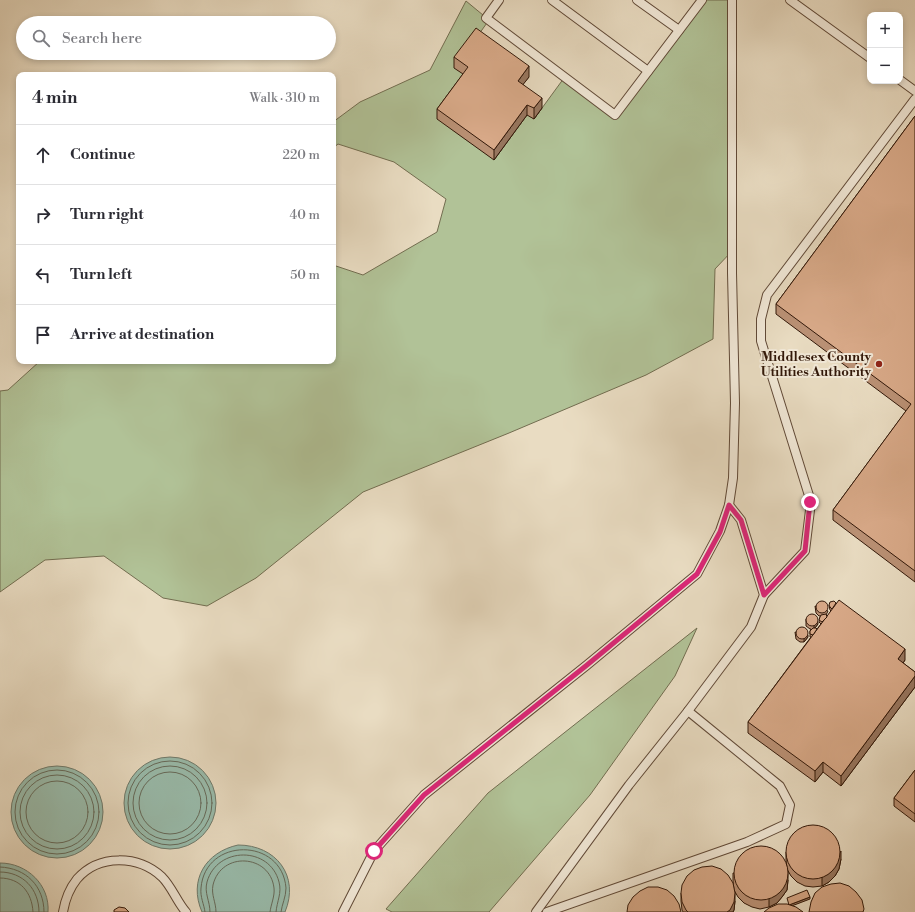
<!DOCTYPE html>
<html lang="en">
<head>
<meta charset="utf-8">
<style>
	body { margin:0; font-family:"Libre Bodoni",serif; background:#f2f2f3; color:#2b2b33 }
	.controls { position:absolute; right:12px; top:12px; display:grid; overflow:hidden; border-radius:8px; box-shadow:0 2px 6px #0003 }
	.controls button { width:36px; height:36px; display:grid; place-items:center; padding:0; border:0; border-bottom:1px solid #e1e1e2; background:#fff; color:#2b2b33; font:20px sans-serif }
	.stop { position:absolute; width:12px; height:12px; margin:-9px; border:3px solid #db2777; border-radius:50%; background:#fff }
	.stop.end { background:#db2777; border-color:#fff; box-shadow:0 1px 4px #0008 }
	.list { margin:0; padding:0; list-style:none }
	h2 { display:flex; justify-content:space-between; align-items:center; height:52px; margin:0; padding:0 16px; font-size:17px }
	h2 small { font-size:13px; font-weight:400; color:#7c7c81 }
	.list li { display:grid; grid-template-columns:26px 1fr auto; gap:12px; align-items:center; box-sizing:border-box; height:60px; padding:0 16px; border-top:1px solid #e1e1e2 }
	.list b { display:block; font-size:15px; white-space:nowrap }
	.list em { font-size:13px; font-style:normal; color:#7c7c81 }
	.icon { flex:none; width:22px; height:22px; fill:none; stroke:currentColor; stroke-width:2; stroke-linecap:round; stroke-linejoin:round }
	.map { position:relative; flex:none; width:915px; height:912px; overflow:hidden }
	.search { position:absolute; background:#fff; box-shadow:0 2px 6px #0003; left:16px; top:16px; width:320px; height:44px; display:flex; align-items:center; gap:10px; box-sizing:border-box; padding:0 14px; border-radius:22px; color:#7c7c81; font-size:15px }
	.panel { position:absolute; background:#fff; box-shadow:0 2px 6px #0003; left:16px; top:72px; width:320px; height:292px; border-radius:8px }
	.map>svg:first-child { display:block }
	.green { fill:#b1c297; stroke:#726d50 }
	.water { fill:#99bcac; stroke:#707a6b }
	.lines { fill:none; stroke-linecap:round; stroke-linejoin:round }
	.shore { stroke:#666a5a; stroke-width:1 }
	.lane-casing { stroke:#604937; stroke-width:10 }
	.lane { stroke:#f1e8d7; stroke-width:8 }
	.wall { fill:#ba9175; stroke:#321809 }
	.shaded-wall { fill:#97765f; stroke:#321809 }
	.building { fill:#d8a988; stroke:#321809 }
	.route { stroke:#db2777; stroke-width:5 }
	.poi-dot { fill:#8f2418; stroke:#f1e8d7; stroke-width:1.5 }
	.labels { text-anchor:middle; dominant-baseline:central; stroke-width:4; stroke-linejoin:round; paint-order:stroke }
	.poi-label { font-size:13px; font-weight:bold; fill:#321809; stroke:#f1e8d7; text-anchor:end }
</style>
</head>
<body>
<div class="map">
<svg width="915" height="912" viewBox="0 0 915 912">
	<rect width="100%" height="100%" fill="#e9dcc2"/>
	<filter id="stains"><feTurbulence type="fractalNoise" baseFrequency=".005" numOctaves="4"/><feColorMatrix values="0 0 0 0 .2 0 0 0 0 .09 0 0 0 0 .02 0 0 0 .5 -.17"/></filter>
	<radialGradient id="worn" r=".72"><stop offset=".6" stop-color="#630" stop-opacity="0"/><stop offset="1" stop-color="#630" stop-opacity=".3"/></radialGradient>
	<g class="green">
		<polygon points="702,0 732,0 733,250 715,269 713,339 646,375 509,433 363,492 256,578 207,606 163,598 104,556 45,560 0,592 0,391 8,390 40,361 333,361 333,265 363,275 437,232 446,199 394,162 338,144 333,148 333,122 360,102 430,70 466,1 489,20 455,68 534,119 564,78 614,114"/>
		<polygon points="697,628 675,676 590,795 489,912 392,912 386,909 488,793"/>
	</g>
	<g class="water">
		<circle cx="170" cy="803" r="46"/>
		<circle cx="57" cy="812" r="46"/>
		<path d="M 238,845 C 276,845 300,876 285,912 L 202,912 C 188,880 206,852 238,845 Z"/>
		<path d="M 0,863 C 27,863 50,885 48,912 L 0,912 Z"/>
	</g>
	<g class="lines">
		<g class="shore">
			<circle cx="170" cy="803" r="42"/>
			<circle cx="170" cy="803" r="37"/>
			<circle cx="57" cy="812" r="42"/>
			<circle cx="170" cy="803" r="31"/>
			<circle cx="57" cy="812" r="37"/>
			<circle cx="57" cy="812" r="31"/>
			<path d="M 0,867 C 26,868 44,886 44,912"/>
			<path d="M 0,872 C 23,872 39,889 39,912"/>
			<path d="M 0,878 C 20,878 32,892 33,912"/>
			<path d="M 205,912 C 204,904 200,897 201,888 C 205,837 282,837 286,888 C 286,897 282,904 281,912"/>
			<path d="M 210,912 C 210,901 204,893 207,882 C 217,846 270,846 279,882 C 282,893 277,901 276,912"/>
			<path d="M 216,912 C 216,902 211,895 213,885 C 221,851 270,854 274,888 C 275,896 271,904 270,912"/>
		</g>
		<g class="lane-casing">
			<g id="lane">
				<polyline points="499,0 486,18 615,115 702,0"/>
				<polyline points="552,0 648,71"/>
				<polyline points="637,0 679,30"/>
				<polyline points="790,0 870,58"/>
				<polyline points="900,80 915,91"/>
				<polyline points="764,595 805,551 811,502 761,341 761,319 767,295 915,99"/>
				<path d="M 63,912 C 65,900 69,889 77,879 C 99,854 138,855 162,877 C 172,887 177,902 186,912"/>
				<polyline points="343,912 374,851 424,795 587,665 697,574 720,531 729,505 733,478 735,403 732,273 732,0"/>
				<polyline points="536,912 629,785 688,711 751,627 764,595 741,520 729,505"/>
				<polyline points="547,912 747,842 786,824 790,805 780,786 688,711"/>
			</g>
		</g>
		<use href="#lane" class="lane"/>
	</g>
	<g class="wall">
		<polygon points="454,57 529,77 523,84 542,108 534,119 527,115 494,160 437,119 437,109 463,74 454,68"/>
		<polygon points="915,116 915,582 833,520 833,510 906,411 776,314 776,304"/>
		<polygon points="836,603 905,660 903,663 915,672 915,687 841,786 823,772 815,782 748,733 748,722 811,637 810,637 810,631 811,629 810,629 806,626 806,619 818,624 815,628 817,629 821,624 819,622 820,617 821,616 819,616 816,613 815,606 828,611 826,615 827,617 831,611 830,610 829,605"/>
		<polygon points="795,632 808,637 804,642 800,642 796,639"/>
		<polygon points="915,770 915,822 894,806 894,798"/>
		<polygon points="786,852 841,859 839,869 835,876 829,882 822,886 813,887 805,886 797,882 791,876 787,869 786,860"/>
		<polygon points="733,873 788,880 787,890 782,897 777,903 769,907 760,909 752,907 744,903 738,897 734,890 733,881"/>
		<polygon points="681,893 735,901 734,910 733,912 683,912 682,910 681,901"/>
	</g>
	<g class="shaded-wall">
		<polygon points="529,66 529,77 518,91 518,81"/>
		<polygon points="542,98 542,108 534,119 534,108"/>
		<polygon points="527,105 527,115 494,160 494,150"/>
		<polygon points="818,622 818,624 814,629 814,626"/>
		<polygon points="808,635 808,637 804,642 804,639"/>
		<polygon points="905,649 905,660 898,670 898,659"/>
		<polygon points="915,676 915,687 841,786 841,776"/>
		<polygon points="823,762 823,772 815,782 815,771"/>
		<polygon points="841,851 841,859 839,869 835,876 829,882 822,886 822,878"/>
		<polygon points="788,872 788,880 787,890 782,897 777,903 769,907 769,899"/>
		<polygon points="735,893 735,901 734,910 733,912 727,912"/>
		<polygon points="810,897 810,899 789,907 789,905"/>
	</g>
	<g class="building">
		<polygon points="476,28 529,66 518,81 542,98 534,108 527,105 494,150 437,109 468,67 454,57"/>
		<polygon points="915,116 915,571 833,510 911,404 776,304"/>
		<polygon points="839,600 905,649 898,659 915,672 915,676 841,776 823,762 815,771 748,722"/>
		<circle cx="822" cy="607" r="6"/>
		<polygon points="834,601 836,603 832,609 830,607 829,605 830,602"/>
		<circle cx="812" cy="620" r="6"/>
		<polygon points="826,614 827,617 822,622 819,620 820,617 821,615"/>
		<circle cx="802" cy="633" r="6"/>
		<polygon points="813,628 816,628 817,629 813,635 810,634 810,631"/>
		<polygon points="915,770 915,814 894,798"/>
		<circle cx="813" cy="852" r="27"/>
		<circle cx="761" cy="873" r="27"/>
		<polygon points="712,866 721,869 728,875 733,883 735,893 734,902 730,910 727,912 688,912 686,910 682,902 681,893 682,885 687,876 694,870 702,867"/>
		<polygon points="840,883 849,886 856,892 862,900 864,909 863,912 809,912 811,902 815,893 822,887 831,884"/>
		<polygon points="648,887 658,887 667,890 674,896 679,904 681,912 627,912 628,905 633,897 640,891"/>
		<polygon points="807,890 810,897 789,905 787,898"/>
		<polygon points="778,904 787,904 796,907 803,912 764,912 769,908"/>
		<polygon points="119,907 125,908 129,912 114,912 114,910"/>
	</g>
	<g class="lines">
		<polyline class="route" points="374,851 424,795 587,665 697,574 720,532 729,505 741,520 764,595 805,551 810,502"/>
	</g>
	<circle class="poi-dot" cx="879" cy="364" r="4"/>
	<g class="labels">
		<g class="poi-label">
			<text x="871" y="357">Middlesex County<tspan x="871" dy="15">Utilities Authority</tspan></text>
		</g>
	</g>
	<rect width="100%" height="100%" filter="url(#stains)"/>
	<rect width="100%" height="100%" fill="url(#worn)"/>
</svg>
<div class="controls">
<button>+</button>
<button>−</button>
</div>
<div class="stop" style="left:374px;top:851px"></div>
<div class="stop end" style="left:810px;top:502px"></div>
<div class="search"><svg class="icon" aria-label="search" viewBox="0 0 24 24"><circle cx="10" cy="10" r="6"/><path d="M15 15l6 6"/></svg>Search here</div>
<section class="panel">
<h2>4 min<small>Walk · 310 m</small></h2>
<ul class="list">
<li><svg class="icon" aria-label="ahead" viewBox="0 0 24 24"><path d="M12 20V5M6 11l6-6 6 6"/></svg><div><b>Continue</b></div><em>220 m</em></li>
<li><svg class="icon" aria-label="right" viewBox="0 0 24 24"><path d="M7 20v-9h11M14 6l5 5-5 5"/></svg><div><b>Turn right</b></div><em>40 m</em></li>
<li><svg class="icon" aria-label="left" viewBox="0 0 24 24"><path d="M17 20v-9H6M10 6l-5 5 5 5"/></svg><div><b>Turn left</b></div><em>50 m</em></li>
<li><svg class="icon" aria-label="arrive" viewBox="0 0 24 24"><path d="M6 21V4h12l-3 4 3 4H6"/></svg><div><b>Arrive at destination</b></div></li>
</ul>
</section>
</div>
</body>
</html>
